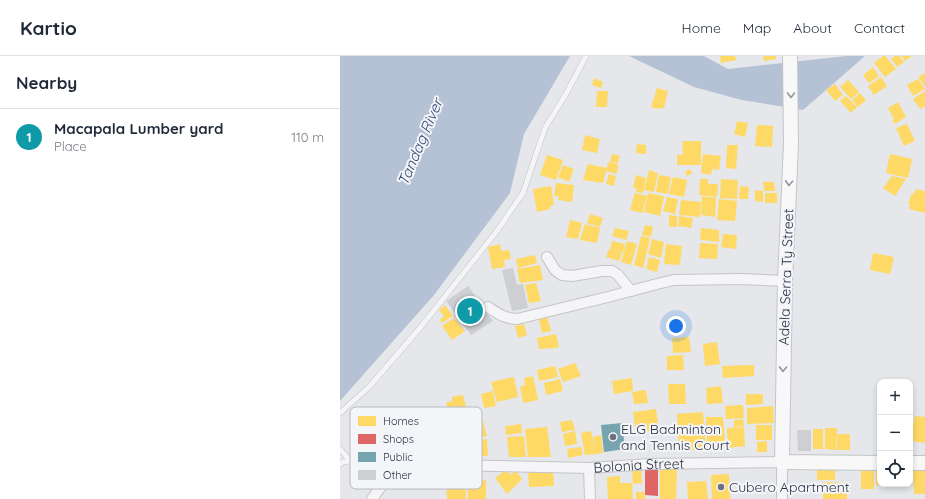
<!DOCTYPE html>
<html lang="en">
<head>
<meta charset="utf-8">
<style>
	body { margin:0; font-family:Quicksand,sans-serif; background:#f6f6f7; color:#1f2937 }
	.controls { position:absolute; right:12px; bottom:12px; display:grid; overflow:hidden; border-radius:8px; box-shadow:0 2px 6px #0003 }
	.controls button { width:36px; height:36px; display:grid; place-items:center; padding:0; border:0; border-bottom:1px solid #e0e1e3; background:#fff; color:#1f2937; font:20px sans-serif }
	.you { position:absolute; left:336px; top:270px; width:14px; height:14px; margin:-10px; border:3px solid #fff; border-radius:50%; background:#1a73e8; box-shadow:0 0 0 6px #1a73e833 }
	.badge { display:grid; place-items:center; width:26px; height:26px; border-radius:50%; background:#b45309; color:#fff; font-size:13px; font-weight:700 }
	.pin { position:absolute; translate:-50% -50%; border:2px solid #fff; box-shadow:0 1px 4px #0006 }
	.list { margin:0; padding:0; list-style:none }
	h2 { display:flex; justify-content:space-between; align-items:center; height:52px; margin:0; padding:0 16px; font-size:17px }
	h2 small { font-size:13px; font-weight:400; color:#747a83 }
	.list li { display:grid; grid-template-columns:26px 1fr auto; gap:12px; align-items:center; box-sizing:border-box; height:56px; padding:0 16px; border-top:1px solid #e0e1e3 }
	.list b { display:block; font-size:15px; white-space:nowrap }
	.list p { margin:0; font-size:13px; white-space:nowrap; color:#747a83 }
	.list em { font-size:13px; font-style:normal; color:#747a83 }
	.icon { flex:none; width:22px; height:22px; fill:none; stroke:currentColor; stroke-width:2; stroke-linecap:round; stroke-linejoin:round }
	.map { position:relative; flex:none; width:585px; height:443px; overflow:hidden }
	header { display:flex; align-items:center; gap:24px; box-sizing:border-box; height:56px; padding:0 20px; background:#fff; border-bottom:1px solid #e0e1e3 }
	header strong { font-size:19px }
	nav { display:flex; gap:22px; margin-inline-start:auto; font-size:14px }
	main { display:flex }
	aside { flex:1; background:#fff }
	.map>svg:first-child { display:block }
	.water { fill:#b5c1d4 }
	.homes { fill:#ffd966 }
	.shops { fill:#e06666 }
	.public { fill:#76a5af }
	.building { fill:#cecfd2 }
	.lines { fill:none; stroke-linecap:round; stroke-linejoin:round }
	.service-casing { stroke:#c3c5c8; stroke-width:6 }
	.minor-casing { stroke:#c3c5c8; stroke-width:12 }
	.secondary-casing { stroke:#c3c5c8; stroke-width:16 }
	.service { stroke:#f5f5f7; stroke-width:5 }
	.minor { stroke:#f5f5f7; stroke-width:10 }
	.secondary { stroke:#f8f8f8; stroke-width:14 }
	.oneway { stroke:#92959e }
	.poi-dot { fill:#6d717e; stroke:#f4f5f9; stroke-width:1.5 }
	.labels { text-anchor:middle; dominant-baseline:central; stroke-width:4; stroke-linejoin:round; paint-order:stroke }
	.street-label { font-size:14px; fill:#2c3244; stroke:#f4f5f9 }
	.poi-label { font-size:14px; fill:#2c3244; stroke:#f4f5f9; text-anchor:start }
	.water-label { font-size:15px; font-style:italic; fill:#374d77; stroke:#f4f5f9 }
	.key { fill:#f4f5f9; stroke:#b8bac3; stroke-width:1 }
	.key-label { font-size:11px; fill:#2c3244 }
</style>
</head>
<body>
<header>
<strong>Kartio</strong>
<nav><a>Home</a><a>Map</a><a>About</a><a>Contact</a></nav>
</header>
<main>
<aside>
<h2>Nearby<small></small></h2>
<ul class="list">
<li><span class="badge" style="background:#0f9aa8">1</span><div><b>Macapala Lumber yard</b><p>Place</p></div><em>110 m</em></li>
</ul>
</aside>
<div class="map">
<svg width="585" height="443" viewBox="0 0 585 443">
	<rect width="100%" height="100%" fill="#e5e7ea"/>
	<g class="water">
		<polygon points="0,0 230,0 184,78 170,137 94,239 0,345"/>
		<polygon points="289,0 364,0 388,13 507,0 525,0 463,54 402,44 354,31"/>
	</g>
	<g class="homes">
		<polygon points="380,0 395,0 396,4 381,7"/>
		<polygon points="423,0 436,0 436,3 424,5"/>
		<polygon points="543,0 545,0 556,13 545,21 534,7"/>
		<polygon points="555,0 560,0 564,6 557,11 551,3"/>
		<polygon points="562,0 572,0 565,5"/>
		<polygon points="533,11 539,20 529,27 523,19"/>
		<polygon points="585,17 585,31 578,21"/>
		<polygon points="541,21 547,30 534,39 528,30"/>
		<polygon points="254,22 263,26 261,32 252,29"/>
		<polygon points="578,23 585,33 573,40 567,29"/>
		<polygon points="508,24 519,36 511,43 500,31"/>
		<polygon points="495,28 503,39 495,45 486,34"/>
		<polygon points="317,32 328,35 324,52 320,52 319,53 311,51"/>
		<polygon points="257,35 268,35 267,51 256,51"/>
		<polygon points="585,35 585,50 580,53 573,43"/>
		<polygon points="520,37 526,44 518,51 512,44"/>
		<polygon points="506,40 517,51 511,57 500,45"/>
		<polygon points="558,46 566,61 555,68 552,64 554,63 548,52"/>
		<polygon points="397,65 408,67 405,81 394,78"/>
		<polygon points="567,68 575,85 564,90 556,72"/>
		<polygon points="417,69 433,70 432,91 415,90"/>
		<polygon points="245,79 260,83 257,97 242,94"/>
		<polygon points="342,85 361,85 361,109 337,109 337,99 343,99"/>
		<polygon points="297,88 306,89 306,98 296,97"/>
		<polygon points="387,89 398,89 396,113 386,112"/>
		<polygon points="272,98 280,100 278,107 270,106"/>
		<polygon points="363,98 381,100 379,114 372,113 371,119 361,117"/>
		<polygon points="550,98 572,103 568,122 546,117"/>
		<polygon points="207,99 223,104 216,124 200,119"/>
		<polygon points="268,106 278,108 277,118 266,115 263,127 243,124 248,108 267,112"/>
		<polygon points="223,109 234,113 229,126 218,121"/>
		<polygon points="349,113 353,117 347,120 345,116"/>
		<polygon points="309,114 318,117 314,136 304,134"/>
		<polygon points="269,118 276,120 274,130 266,128"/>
		<polygon points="296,119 306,122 303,137 296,136 297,132 293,132"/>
		<polygon points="319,119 331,121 328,138 316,136"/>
		<polygon points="552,120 566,123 555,140 543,132"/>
		<polygon points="333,121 347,124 344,141 329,138"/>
		<polygon points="360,123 368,123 368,128 378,128 377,141 359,139"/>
		<polygon points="381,123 398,124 397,143 380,142"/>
		<polygon points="423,126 434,126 435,135 424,135"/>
		<polygon points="216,127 234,129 232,146 218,144 219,140 214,140"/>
		<polygon points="211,130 214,149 210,150 210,153 197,156 193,133"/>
		<polygon points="400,130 409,131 408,143 399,143"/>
		<polygon points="576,133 585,135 585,157 569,153 570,148 568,148 572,137 574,138"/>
		<polygon points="415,134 423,135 423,146 415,145"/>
		<polygon points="295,137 307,140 302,157 290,154"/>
		<polygon points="308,137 324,140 320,160 304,156"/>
		<rect x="425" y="137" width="12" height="10"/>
		<polygon points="362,140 376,142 375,161 361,159"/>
		<polygon points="327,141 338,143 335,158 323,155"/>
		<polygon points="379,143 397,145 395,165 377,164"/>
		<polygon points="341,144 361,146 360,161 339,159"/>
		<polygon points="250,158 263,162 260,171 247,167"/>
		<polygon points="329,159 337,160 337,171 329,171"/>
		<polygon points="339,160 353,162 351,172 338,170"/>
		<polygon points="230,164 242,167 238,183 226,181"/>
		<polygon points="245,168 260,172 257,187 240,184"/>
		<polygon points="305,169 313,171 311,181 302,179"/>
		<polygon points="275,172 289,175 286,184 272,180"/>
		<polygon points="361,172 379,174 379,186 360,184"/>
		<polygon points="383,178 397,179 396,193 381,191"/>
		<polygon points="301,180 310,182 308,191 299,189"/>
		<polygon points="312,183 324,186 321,202 308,198"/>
		<polygon points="272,185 285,188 283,197 270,193"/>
		<polygon points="287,185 297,188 291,209 281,206"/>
		<polygon points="360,187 378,188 377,203 359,202"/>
		<polygon points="160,188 161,195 169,194 171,203 164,204 165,211 152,213 148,191"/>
		<polygon points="326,188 342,190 340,209 324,208"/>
		<polygon points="299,189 308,191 303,212 294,209"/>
		<polygon points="269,193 282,197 279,205 266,201"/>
		<polygon points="533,197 554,201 550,218 530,214"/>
		<polygon points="195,199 197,207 178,212 176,203"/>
		<polygon points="309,201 320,204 317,216 306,213"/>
		<polygon points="200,209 203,224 180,227 177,213"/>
		<polygon points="196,227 201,245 189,247 185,229"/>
		<polygon points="105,249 113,260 102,267 100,264 104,260 99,254"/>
		<polygon points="207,261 211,275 202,277 199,263"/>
		<polygon points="114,262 125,275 112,284 102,270"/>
		<polygon points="184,268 187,279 178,282 175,270"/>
		<polygon points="216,278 219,291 209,293 209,292 199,293 197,282"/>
		<polygon points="349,281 351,296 333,297 332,282"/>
		<polygon points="377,286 380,308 365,310 363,288"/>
		<polygon points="343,299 344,314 327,314 327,300"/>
		<polygon points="235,307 241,320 223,326 218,313"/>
		<polygon points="414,309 414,320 383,322 382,310"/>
		<polygon points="215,310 218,321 199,325 197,314"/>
		<polygon points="193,320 198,344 183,347 180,331 185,329 184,322"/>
		<polygon points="174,321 178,341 157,346 151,326"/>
		<polygon points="292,322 293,335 274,338 272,325"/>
		<polygon points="220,323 223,335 206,339 204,327"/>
		<polygon points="328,328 345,328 346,348 329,348"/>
		<polygon points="381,330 383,347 367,348 366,332"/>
		<polygon points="306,334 308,347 294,348 292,336"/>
		<polygon points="153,335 156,350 144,352 141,338"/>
		<polygon points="406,338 423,338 423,348 406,349"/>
		<polygon points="123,339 126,351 108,355 106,347 112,345 112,341"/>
		<polygon points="403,349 404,362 386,363 385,350"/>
		<polygon points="433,350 434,367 407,368 407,352"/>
		<polygon points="316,353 319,374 296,377 293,356"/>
		<polygon points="363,356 366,393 339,395 337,358"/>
		<polygon points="575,360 585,361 585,387 570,385 570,381"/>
		<polygon points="366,361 383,361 385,387 367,388"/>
		<polygon points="403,363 404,370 394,371 394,364"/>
		<polygon points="232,364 235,374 222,376 220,366"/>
		<polygon points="143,365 147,380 128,384 124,369"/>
		<polygon points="181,368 182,377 166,379 165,370"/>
		<rect x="416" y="369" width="16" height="15"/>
		<polygon points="207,371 211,401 188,401 185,373"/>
		<polygon points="404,371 405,390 388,392 387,372"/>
		<polygon points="485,372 497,372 496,394 485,393"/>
		<rect x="473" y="373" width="10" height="20"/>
		<polygon points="235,375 237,388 225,390 223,378"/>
		<polygon points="251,375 256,398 245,399 241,377"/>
		<rect x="497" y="378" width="13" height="16"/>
		<polygon points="261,379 263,397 256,398 253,381"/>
		<polygon points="184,380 186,401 169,401 167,381"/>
		<polygon points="147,383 148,400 133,400 131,384"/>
		<polygon points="427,385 427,396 417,396 417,386"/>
		<polygon points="241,391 243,399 228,402 227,393"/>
		<rect x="521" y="410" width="13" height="23"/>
		<polygon points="301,411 302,427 293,428 292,412"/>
		<polygon points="477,411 495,412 495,424 477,424"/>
		<polygon points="320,412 337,412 336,443 320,443"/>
		<polygon points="166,414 171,419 175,414 182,423 167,438 155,422"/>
		<polygon points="213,414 214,430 189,431 188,416"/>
		<polygon points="536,414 540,415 540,429 536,429"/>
		<polygon points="573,414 585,414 585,438 574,438"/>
		<polygon points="389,418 390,443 372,443 371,419"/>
		<polygon points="280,420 280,427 292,427 293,443 268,443 267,421"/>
		<polygon points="106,424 125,424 126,443 107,443"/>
		<polygon points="146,424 146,443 128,443 127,425"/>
		<polygon points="366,425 368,443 348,443 347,426"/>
		<polygon points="483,426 507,427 507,443 483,443"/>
		<polygon points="296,436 304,436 305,443 296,443"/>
	</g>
	<polygon class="shops" points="305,411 318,411 318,440 305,439"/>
	<polygon class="public" points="282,367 285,393 264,396 261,369"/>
	<g class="building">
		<polygon points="173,212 177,229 183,228 188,252 172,255 162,214"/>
		<polygon points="128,230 153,265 131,279 106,245"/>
		<polygon points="457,374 471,374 471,395 458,395"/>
	</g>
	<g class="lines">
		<g class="service-casing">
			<g id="service">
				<polyline points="0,357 29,331 80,272 157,175 183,137 205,72 226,38 246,0"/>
				<polyline points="0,393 10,405"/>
				<polyline points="0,408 3,406 10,405 56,408"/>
			</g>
		</g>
		<g class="minor-casing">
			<g id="minor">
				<polyline points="207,201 215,214 222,219 232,220 262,215 272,215 278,219 291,235"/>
				<path d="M 148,251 C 157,257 165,263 177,263 L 268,241 L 317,228 L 334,224 L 401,223 L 445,225"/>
				<polyline points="249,412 250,443"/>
				<path id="s1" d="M 32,443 L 57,408 L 249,412 L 310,408 L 442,406 L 442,443"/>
			</g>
		</g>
		<g class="secondary-casing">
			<g id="secondary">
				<polyline points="450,0 451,88 445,225 442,406 540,407"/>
				<polyline points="570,407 585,407"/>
			</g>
		</g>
		<use href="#service" class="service"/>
		<use href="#minor" class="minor"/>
		<use href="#secondary" class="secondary"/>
	</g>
	<defs><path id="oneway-chevron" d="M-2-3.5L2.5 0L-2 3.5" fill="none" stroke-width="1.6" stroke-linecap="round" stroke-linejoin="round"/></defs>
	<g class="oneway">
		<use href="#oneway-chevron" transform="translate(451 39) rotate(90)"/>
		<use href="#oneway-chevron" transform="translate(449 127) rotate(93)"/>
		<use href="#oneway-chevron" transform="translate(443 313) rotate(91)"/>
	</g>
	<g class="poi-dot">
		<circle cx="273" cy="381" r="4"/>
		<circle cx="381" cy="431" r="4"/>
	</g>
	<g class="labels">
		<g class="street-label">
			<text transform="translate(446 221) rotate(-88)">Adela Serra Ty Street</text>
			<text stroke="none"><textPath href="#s1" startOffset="285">Bolonia Street</textPath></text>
		</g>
		<g class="poi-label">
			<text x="281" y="373">ELG Badminton<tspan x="281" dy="16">and Tennis Court</tspan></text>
			<text x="389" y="431">Cubero Apartment</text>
		</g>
		<g class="water-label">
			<text transform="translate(80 86) rotate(-67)">Tandag River</text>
		</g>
	</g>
	<rect x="10" y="351" width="132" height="82" rx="6" class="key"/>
	<rect x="18" y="360" width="18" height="10" fill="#ffd966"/>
	<rect x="18" y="378" width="18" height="10" fill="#e06666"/>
	<rect x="18" y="396" width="18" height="10" fill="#76a5af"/>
	<rect x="18" y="414" width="18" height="10" fill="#cecfd2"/>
	<g class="key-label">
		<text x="43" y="369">Homes</text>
		<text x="43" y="387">Shops</text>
		<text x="43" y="405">Public</text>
		<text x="43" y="423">Other</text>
	</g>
</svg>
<div class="controls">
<button>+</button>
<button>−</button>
<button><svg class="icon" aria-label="locate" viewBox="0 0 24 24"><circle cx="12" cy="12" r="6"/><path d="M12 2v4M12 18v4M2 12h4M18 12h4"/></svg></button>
</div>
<div class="you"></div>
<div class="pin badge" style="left:130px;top:255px;background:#0f9aa8">1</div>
</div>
</main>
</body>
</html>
